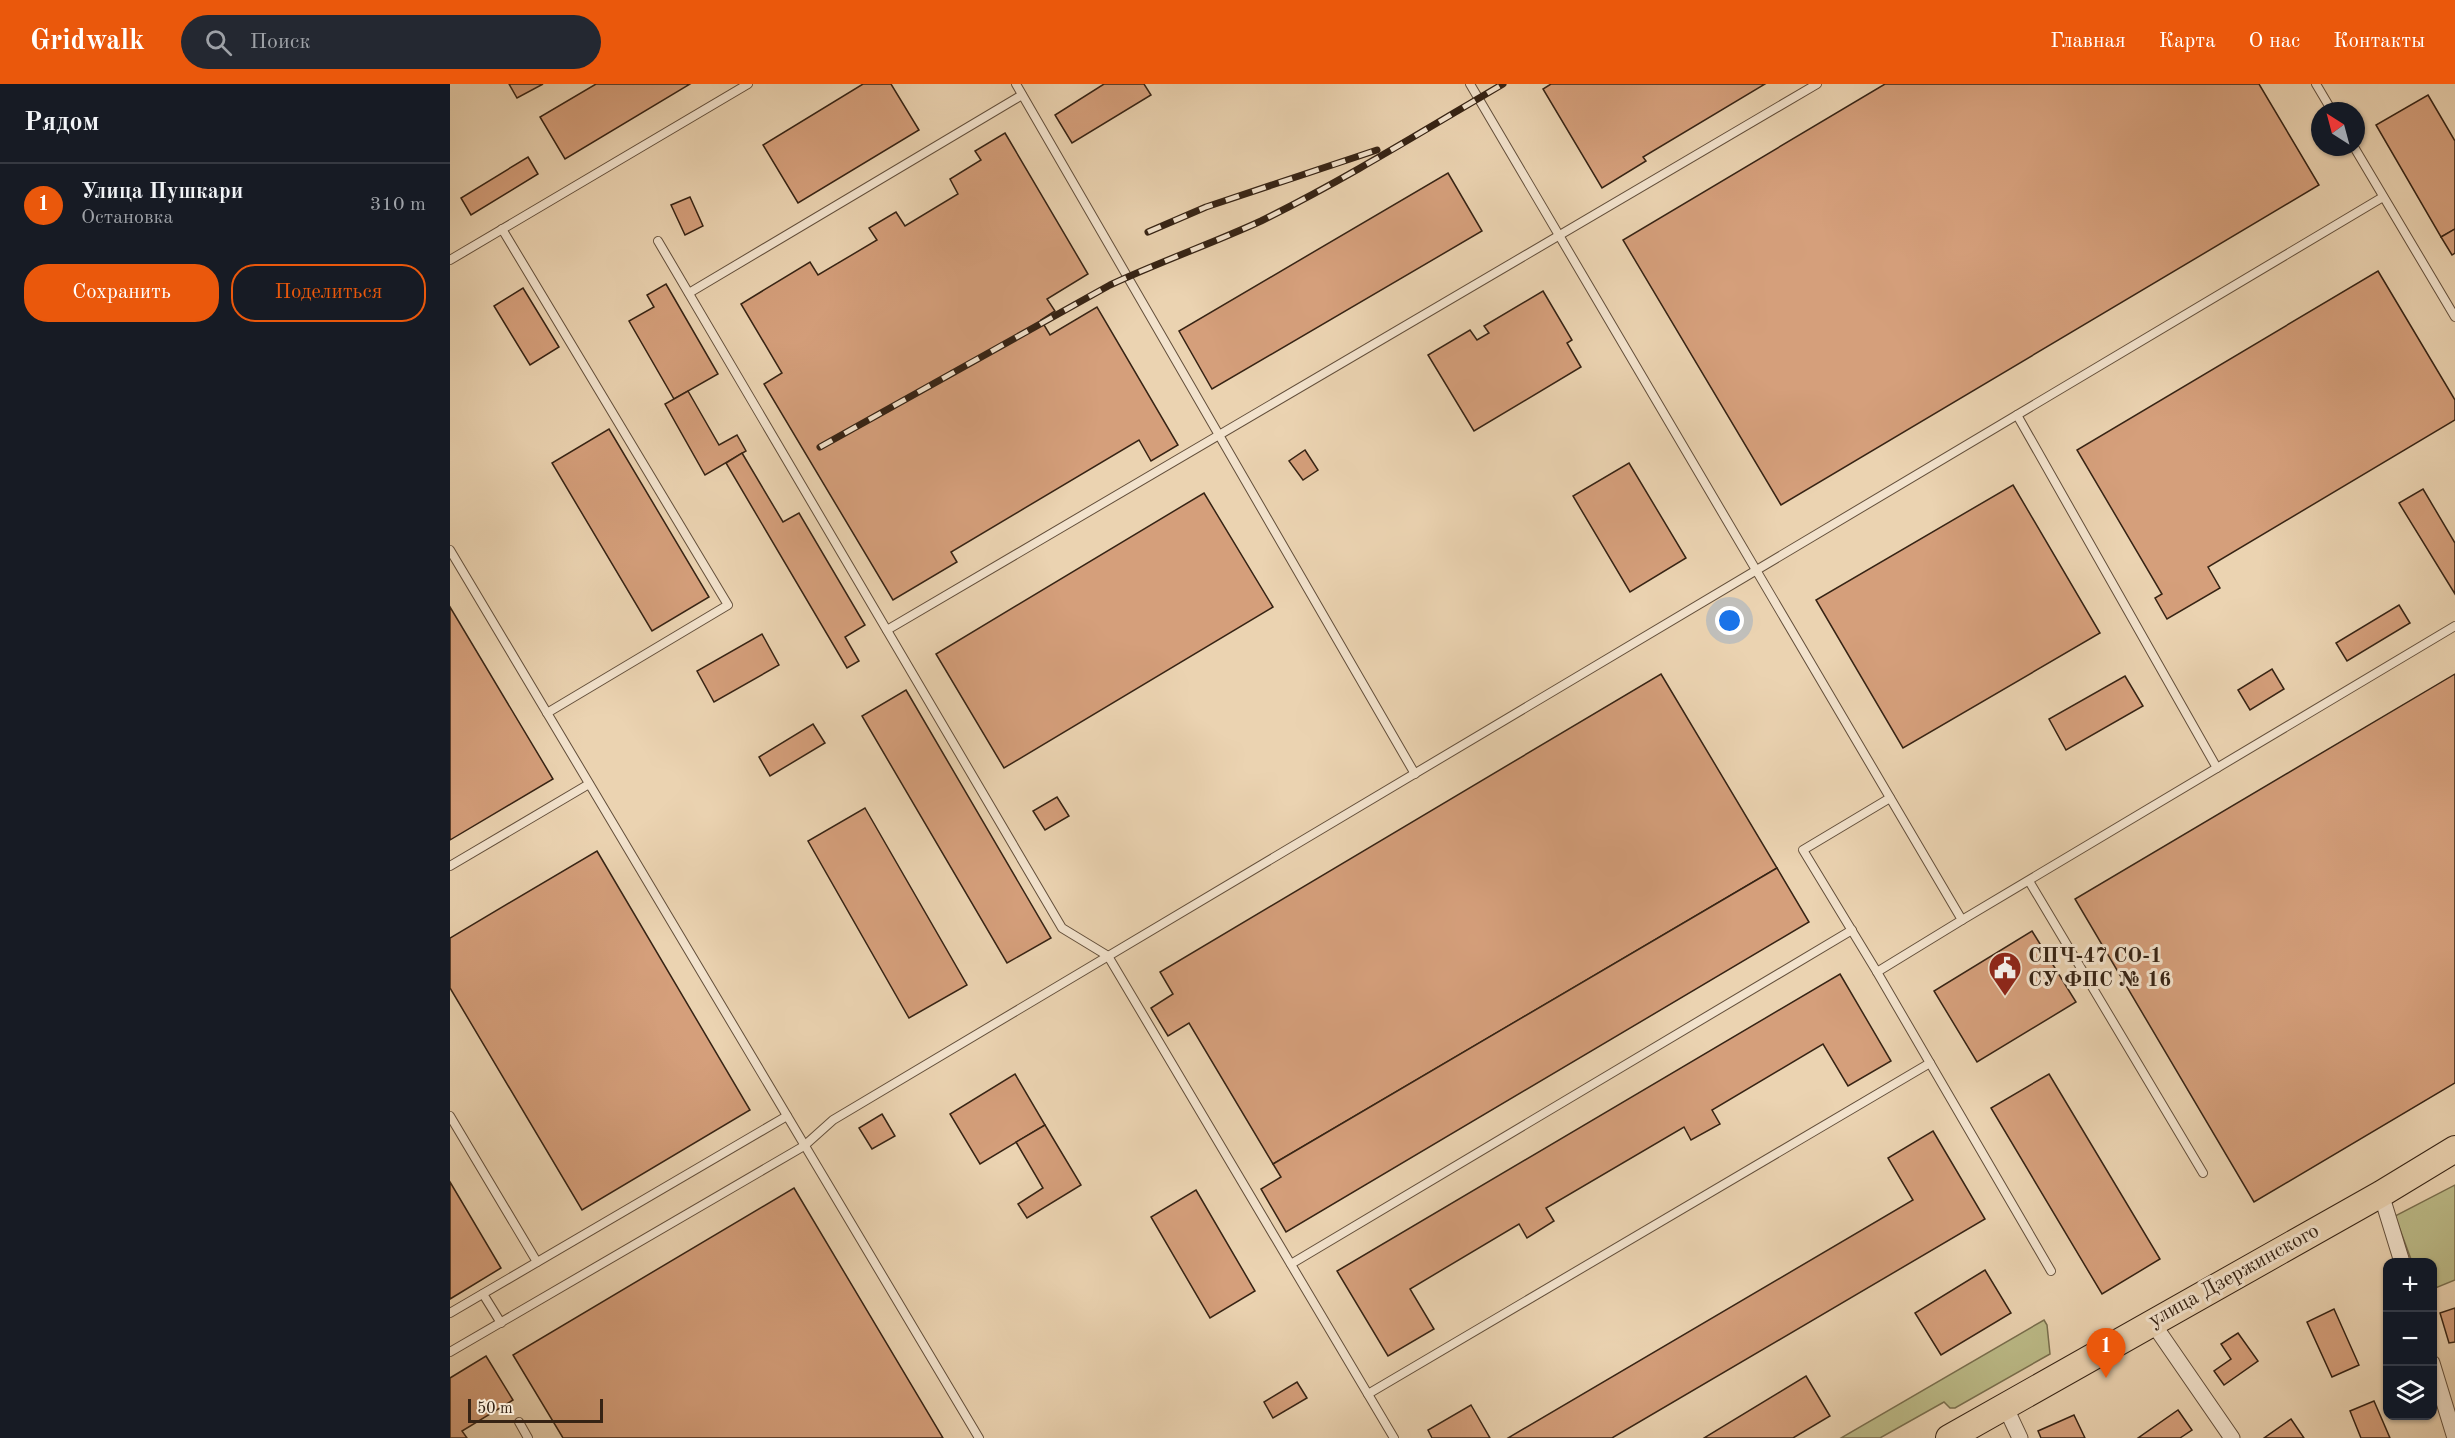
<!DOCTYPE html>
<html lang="ru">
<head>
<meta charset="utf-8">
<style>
	body { margin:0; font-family:"Old Standard TT",serif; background:#242831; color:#f1f3f6 }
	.controls { position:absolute; right:18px; bottom:18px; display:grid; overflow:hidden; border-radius:12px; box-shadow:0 2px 4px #0004 }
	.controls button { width:54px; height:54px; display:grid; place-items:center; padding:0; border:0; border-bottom:2px solid #363941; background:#171b24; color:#f1f3f6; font:30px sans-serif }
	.compass { position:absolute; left:1861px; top:18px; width:54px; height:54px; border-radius:50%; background:#171b24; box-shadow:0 2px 4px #0004; rotate:324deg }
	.scale { position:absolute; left:18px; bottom:15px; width:135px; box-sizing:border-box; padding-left:6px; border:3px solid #362314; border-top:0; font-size:16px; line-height:21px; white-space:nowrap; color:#362314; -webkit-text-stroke:4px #f2e2cc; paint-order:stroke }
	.you { position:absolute; left:1280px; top:537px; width:21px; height:21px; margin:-15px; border:4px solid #fff; border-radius:50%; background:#1a73e8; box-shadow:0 0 0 9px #1a73e833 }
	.badge { display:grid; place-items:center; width:39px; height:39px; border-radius:50%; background:#ea580c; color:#fff; font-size:20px; font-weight:700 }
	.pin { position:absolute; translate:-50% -50px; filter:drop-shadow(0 2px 3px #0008) }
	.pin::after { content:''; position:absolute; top:32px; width:21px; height:18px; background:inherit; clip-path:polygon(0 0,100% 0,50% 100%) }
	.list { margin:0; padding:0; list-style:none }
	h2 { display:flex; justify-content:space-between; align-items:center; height:78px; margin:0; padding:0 24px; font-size:26px }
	h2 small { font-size:20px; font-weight:400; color:#9ea1a6 }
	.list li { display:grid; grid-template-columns:39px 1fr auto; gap:18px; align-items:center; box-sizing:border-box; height:84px; padding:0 24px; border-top:2px solid #363941 }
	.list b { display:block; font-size:22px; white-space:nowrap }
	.list p { margin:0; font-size:20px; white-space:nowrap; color:#9ea1a6 }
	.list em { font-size:20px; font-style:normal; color:#9ea1a6 }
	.actions { display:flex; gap:12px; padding:18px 24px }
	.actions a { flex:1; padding:14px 0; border:2px solid #ea580c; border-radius:24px; text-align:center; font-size:21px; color:#ea580c }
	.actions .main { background:#ea580c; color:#fff }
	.icon { flex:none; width:33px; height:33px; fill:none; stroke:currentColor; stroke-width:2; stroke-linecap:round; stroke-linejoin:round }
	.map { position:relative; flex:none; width:2005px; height:1354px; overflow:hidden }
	header { display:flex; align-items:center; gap:36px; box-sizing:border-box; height:84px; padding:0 30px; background:#ea580c; color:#fff }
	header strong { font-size:28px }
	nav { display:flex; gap:33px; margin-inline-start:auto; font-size:21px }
	.search { width:420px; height:54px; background:#242831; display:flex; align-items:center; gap:15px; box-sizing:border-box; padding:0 21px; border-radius:33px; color:#9ea1a6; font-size:22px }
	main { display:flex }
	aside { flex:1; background:#171b24 }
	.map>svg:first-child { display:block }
	.green { fill:#bcbb88; stroke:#796f4e; stroke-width:1.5 }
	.building { fill:#d59f7b; stroke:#362314; stroke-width:1.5 }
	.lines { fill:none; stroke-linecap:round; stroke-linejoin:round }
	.lane-casing { stroke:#634f3b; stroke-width:10 }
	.street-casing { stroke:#634f3b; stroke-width:17 }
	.highway-casing { stroke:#362314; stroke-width:28 }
	.lane { stroke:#f2e2cc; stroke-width:8 }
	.street { stroke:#f2e2cc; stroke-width:15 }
	.highway { stroke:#ebd3b1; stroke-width:26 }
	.rail-casing { stroke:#362314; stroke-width:7 }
	.rail { stroke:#f2e2cc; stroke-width:4.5; stroke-dasharray:14; stroke-linecap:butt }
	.labels { text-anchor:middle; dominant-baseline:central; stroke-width:6; stroke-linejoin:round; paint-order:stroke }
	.poi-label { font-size:21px; font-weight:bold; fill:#362314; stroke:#f2e2cc; text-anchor:start }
	.street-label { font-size:21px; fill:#362314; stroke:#f2e2cc }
</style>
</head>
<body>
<header>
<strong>Gridwalk</strong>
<div class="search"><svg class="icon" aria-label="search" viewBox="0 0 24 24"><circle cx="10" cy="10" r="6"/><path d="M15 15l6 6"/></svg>Поиск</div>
<nav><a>Главная</a><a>Карта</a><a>О нас</a><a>Контакты</a></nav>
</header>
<main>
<aside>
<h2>Рядом<small></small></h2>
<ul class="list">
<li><span class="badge">1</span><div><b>Улица Пушкари</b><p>Остановка</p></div><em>310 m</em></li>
</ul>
<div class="actions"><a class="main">Сохранить</a><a>Поделиться</a></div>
</aside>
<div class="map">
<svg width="2005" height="1354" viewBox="0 0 2005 1354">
	<rect width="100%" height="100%" fill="#ebd3b1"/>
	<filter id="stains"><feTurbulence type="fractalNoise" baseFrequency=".00333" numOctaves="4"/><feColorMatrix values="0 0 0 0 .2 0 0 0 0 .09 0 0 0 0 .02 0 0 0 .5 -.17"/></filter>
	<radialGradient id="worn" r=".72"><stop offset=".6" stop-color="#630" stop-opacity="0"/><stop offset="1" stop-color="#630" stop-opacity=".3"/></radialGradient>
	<g class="green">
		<polygon points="2005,1101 2005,1196 1983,1205 1982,1178 1962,1178 1945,1132"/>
		<polygon points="1594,1236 1597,1241 1600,1270 1505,1324 1500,1324 1494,1318 1430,1354 1391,1354"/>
	</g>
	<g class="building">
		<polygon points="59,0 93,0 67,14"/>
		<polygon points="146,0 240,0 115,75 90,33"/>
		<polygon points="413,0 441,0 469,46 348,119 313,61"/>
		<polygon points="654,0 694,0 701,11 622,59 605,31"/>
		<polygon points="1101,0 1315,0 1193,73 1196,77 1152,104 1093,5"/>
		<polygon points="1435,0 1809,0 1869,101 1331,421 1173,156"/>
		<polygon points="1978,11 2005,57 2005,145 1991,153 1926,41"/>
		<polygon points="555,49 638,190 597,215 605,227 591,236 600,251 647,223 728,361 701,377 689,356 501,468 507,478 443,516 314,300 332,289 291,220 360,178 368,191 427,156 419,144 446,128 455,142 508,110 500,95 531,76 525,67"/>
		<polygon points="78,73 88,90 21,131 11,114"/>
		<polygon points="998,89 1032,147 762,305 729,247"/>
		<polygon points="240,113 253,142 235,151 221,121"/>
		<polygon points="2005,145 2005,169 2002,171 1991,153"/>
		<polygon points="1928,187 2005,316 2005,336 1758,483 1770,504 1717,535 1705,514 1712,510 1627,366"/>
		<polygon points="216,200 268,290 224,315 179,237 204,223 197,211"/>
		<polygon points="73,204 109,263 80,281 44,222"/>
		<polygon points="1093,207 1122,256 1117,259 1131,283 1024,347 978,271 1020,246 1027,256 1039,249 1034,242"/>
		<polygon points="238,307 269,361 287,351 296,367 255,391 215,320"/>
		<polygon points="159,345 259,513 202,547 102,379"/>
		<polygon points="855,366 868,386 853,396 839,377"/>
		<polygon points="292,369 333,438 349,429 415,541 395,553 409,577 397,584 276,379"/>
		<polygon points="1179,379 1236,474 1180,508 1123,412"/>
		<polygon points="1563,401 1650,549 1453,664 1366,516"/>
		<polygon points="1973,405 2005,459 2005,510 1949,419"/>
		<polygon points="754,409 823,523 554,684 486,570"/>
		<polygon points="1949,521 1960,539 1897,577 1886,559"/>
		<polygon points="0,523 103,695 0,756"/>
		<polygon points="312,550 329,581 264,618 247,587"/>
		<polygon points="1822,585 1834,605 1800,626 1788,606"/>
		<polygon points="1211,590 1327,784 823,1080 739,939 718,952 701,924 723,910 710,888"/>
		<polygon points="2005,590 2005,999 1804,1118 1625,815"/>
		<polygon points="1675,592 1693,622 1616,666 1599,635"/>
		<polygon points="456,606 601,854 557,879 412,632"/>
		<polygon points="363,640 375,659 320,692 309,673"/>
		<polygon points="607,713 619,732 595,746 583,727"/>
		<polygon points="415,724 517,901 459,934 358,757"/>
		<polygon points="147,767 300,1026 132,1126 0,904 0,854"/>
		<polygon points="1327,784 1359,838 836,1148 811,1105 831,1093 823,1080"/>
		<polygon points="1582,847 1626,918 1527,978 1484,907"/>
		<polygon points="1390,890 1441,977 1398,1002 1373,960 1262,1026 1270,1040 1241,1056 1234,1043 1096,1124 1104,1137 1077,1154 1069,1140 960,1205 984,1245 938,1272 887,1187"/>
		<polygon points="565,990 595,1041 530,1080 500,1030"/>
		<polygon points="1599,990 1710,1175 1652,1210 1541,1024"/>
		<polygon points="432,1030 445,1052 422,1065 409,1044"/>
		<polygon points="595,1041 631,1101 577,1134 568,1120 593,1104 566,1058"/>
		<polygon points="1483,1047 1535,1135 1162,1354 1058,1354 1463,1116 1438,1074"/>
		<polygon points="0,1098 51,1184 0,1215"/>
		<polygon points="344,1104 493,1354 113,1354 63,1271"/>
		<polygon points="746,1106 805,1207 760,1234 701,1133"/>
		<polygon points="1535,1186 1561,1229 1491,1271 1465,1229"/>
		<polygon points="2005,1224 2005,1258 1999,1259 1990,1229"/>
		<polygon points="1884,1225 1909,1281 1882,1293 1857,1238"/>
		<polygon points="1788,1249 1808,1277 1774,1301 1764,1287 1781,1275 1771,1260"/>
		<polygon points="36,1272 63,1316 12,1347 17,1354 0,1354 0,1294"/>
		<polygon points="1356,1292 1380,1332 1343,1354 1254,1354"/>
		<polygon points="847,1298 857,1314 823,1334 814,1318"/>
		<polygon points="1924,1317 1940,1354 1911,1354 1900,1327"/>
		<polygon points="1021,1321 1040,1354 982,1354 978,1346"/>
		<polygon points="1728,1326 1742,1346 1730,1354 1688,1354"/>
		<polygon points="1624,1331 1635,1354 1591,1354 1588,1347"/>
		<polygon points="1841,1335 1854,1354 1814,1354"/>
	</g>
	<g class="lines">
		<g class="lane-casing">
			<g id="lane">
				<polyline points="566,0 965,690"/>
				<polyline points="1020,0 1512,836 1427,888 1601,1187"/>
				<polyline points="1866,0 1882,27"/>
				<polyline points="1904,63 2005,233"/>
				<polyline points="52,145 278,521 97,629"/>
				<polyline points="208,157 612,844 658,872 944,1354"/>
				<polyline points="0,176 298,0"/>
				<polyline points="239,209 572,11"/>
				<polyline points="1567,331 1767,684"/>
				<polyline points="0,466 529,1354"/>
				<polyline points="437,546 1367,0"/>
				<polyline points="0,782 139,700"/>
				<polyline points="1579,797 1753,1089"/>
				<polyline points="1512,836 2005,542"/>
				<polyline points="1427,888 1353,766 1440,714"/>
				<polyline points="0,1032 87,1178"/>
				<polyline points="841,1180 1402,846"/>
				<polyline points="33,1210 51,1239"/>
				<polyline points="0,1229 337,1032"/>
				<polyline points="0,1268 354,1062 383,1036 1933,113"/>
				<polyline points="918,1310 1480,979"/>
				<polyline points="69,1338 78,1354"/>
			</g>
		</g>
		<g class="street-casing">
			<g id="street">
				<polyline points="1931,1110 1952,1178"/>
				<polyline points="1702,1238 1782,1354"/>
				<polyline points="1982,1279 2005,1354"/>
				<polyline points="1555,1322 1570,1354"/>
			</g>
		</g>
		<g class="highway-casing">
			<polyline id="highway" points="1499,1354 1931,1110 2005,1065"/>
		</g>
		<use href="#lane" class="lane"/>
		<use href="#street" class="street"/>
		<use href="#highway" class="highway"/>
		<g class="rail-casing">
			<g id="rail">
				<polyline points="698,148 756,123 927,66"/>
				<path d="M 370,363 L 660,201 C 709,178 761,160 811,137 C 894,96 973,47 1053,0"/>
			</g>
		</g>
		<use href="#rail" class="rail"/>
	</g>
	<defs>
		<g id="civic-pin" transform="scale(1.725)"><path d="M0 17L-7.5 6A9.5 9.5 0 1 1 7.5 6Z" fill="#8f2418" stroke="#f2e2cc"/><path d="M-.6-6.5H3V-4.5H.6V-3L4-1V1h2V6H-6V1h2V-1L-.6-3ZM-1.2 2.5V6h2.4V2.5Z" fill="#fff"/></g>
	</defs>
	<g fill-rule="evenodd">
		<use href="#civic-pin" x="1555" y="884"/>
	</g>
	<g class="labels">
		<g class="poi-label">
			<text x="1578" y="872">СПЧ-47 СО-1<tspan x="1578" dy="24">СУ ФПС № 16</tspan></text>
		</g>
		<g class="street-label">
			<text transform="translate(1784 1192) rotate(-29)">улица Дзержинского</text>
		</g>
	</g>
	<rect width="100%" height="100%" filter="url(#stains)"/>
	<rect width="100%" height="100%" fill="url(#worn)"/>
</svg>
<div class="controls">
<button>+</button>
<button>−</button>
<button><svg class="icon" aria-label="layers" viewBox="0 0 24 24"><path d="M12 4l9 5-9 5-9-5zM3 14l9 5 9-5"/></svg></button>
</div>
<svg class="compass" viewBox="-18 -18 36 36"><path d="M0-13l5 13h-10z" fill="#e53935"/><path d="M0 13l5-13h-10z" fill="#9ea1a6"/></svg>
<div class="scale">50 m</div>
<div class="you"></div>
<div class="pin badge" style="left:1656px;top:1294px">1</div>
</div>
</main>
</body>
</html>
